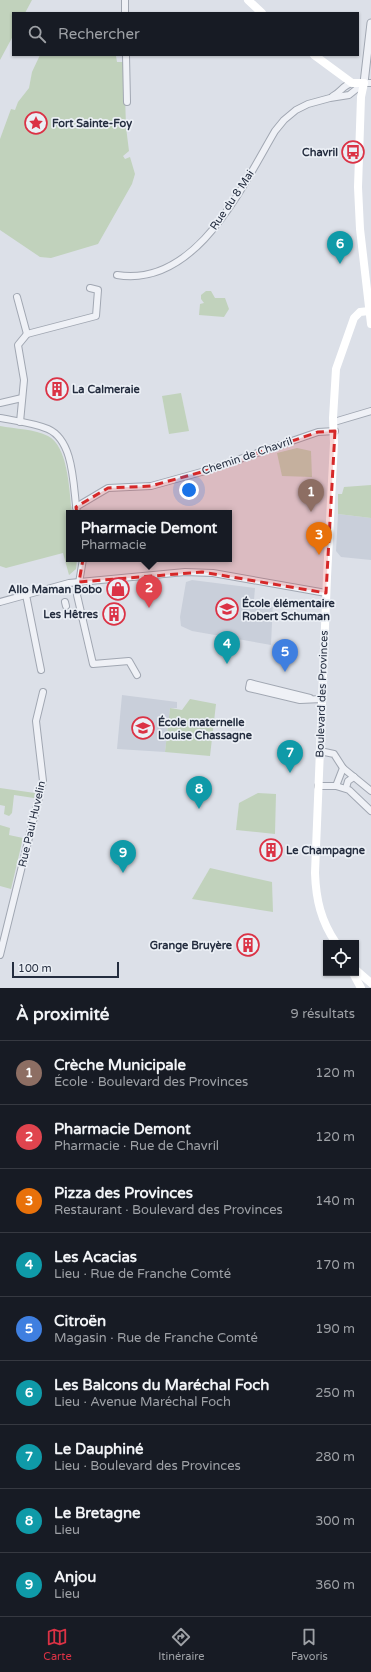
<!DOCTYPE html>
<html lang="fr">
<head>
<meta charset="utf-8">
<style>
	body { margin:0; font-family:"Varela Round",sans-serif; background:#20242c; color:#f1f3f6 }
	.controls { position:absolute; right:12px; bottom:12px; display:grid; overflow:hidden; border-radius:0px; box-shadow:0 1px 3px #0004 }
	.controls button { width:36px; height:36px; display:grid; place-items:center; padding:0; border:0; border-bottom:1px solid #363941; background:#171b24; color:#f1f3f6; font:20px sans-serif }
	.scale { position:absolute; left:12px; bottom:10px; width:107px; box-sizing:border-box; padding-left:4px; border:2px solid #242d3f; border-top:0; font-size:11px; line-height:14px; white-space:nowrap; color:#242d3f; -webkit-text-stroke:3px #ebeff5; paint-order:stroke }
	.you { position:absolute; left:189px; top:490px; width:14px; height:14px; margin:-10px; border:3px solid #fff; border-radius:50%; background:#1a73e8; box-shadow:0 0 0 6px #1a73e833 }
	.badge { display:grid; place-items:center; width:26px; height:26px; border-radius:50%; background:#db3245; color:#fff; font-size:13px; font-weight:700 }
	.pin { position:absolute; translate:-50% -33px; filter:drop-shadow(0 1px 2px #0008) }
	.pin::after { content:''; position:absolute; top:21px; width:14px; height:12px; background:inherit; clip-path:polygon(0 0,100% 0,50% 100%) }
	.popup { position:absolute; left:66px; top:510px; width:166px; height:52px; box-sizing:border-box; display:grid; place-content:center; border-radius:0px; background:#171b24; filter:drop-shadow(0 1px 3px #0005); font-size:13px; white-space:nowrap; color:#9ea1a6 }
	.popup b { font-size:15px; color:#f1f3f6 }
	.popup::after { content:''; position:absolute; left:50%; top:100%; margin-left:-8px; border:8px solid transparent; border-top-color:#171b24 }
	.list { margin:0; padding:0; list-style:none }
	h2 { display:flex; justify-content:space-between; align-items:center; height:52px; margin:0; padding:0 16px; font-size:17px }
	h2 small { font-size:13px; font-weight:400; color:#9ea1a6 }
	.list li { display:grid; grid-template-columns:26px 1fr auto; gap:12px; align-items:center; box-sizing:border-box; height:64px; padding:0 16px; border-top:1px solid #363941 }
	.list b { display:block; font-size:15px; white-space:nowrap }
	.list p { margin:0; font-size:13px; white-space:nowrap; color:#9ea1a6 }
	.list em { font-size:13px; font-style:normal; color:#9ea1a6 }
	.icon { flex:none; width:22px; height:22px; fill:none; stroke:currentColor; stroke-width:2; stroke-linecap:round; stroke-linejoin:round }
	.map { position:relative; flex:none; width:371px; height:988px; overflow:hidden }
	.search { position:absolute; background:#171b24; box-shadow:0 1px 3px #0004; left:12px; right:12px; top:12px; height:44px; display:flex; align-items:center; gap:10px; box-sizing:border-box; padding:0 14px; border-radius:0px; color:#9ea1a6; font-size:15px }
	.sheet { height:628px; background:#171b24 }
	nav { display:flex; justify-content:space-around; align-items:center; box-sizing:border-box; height:56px; border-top:1px solid #363941; background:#171b24; font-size:11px; color:#9ea1a6 }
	nav a { display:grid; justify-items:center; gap:2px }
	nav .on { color:#db3245 }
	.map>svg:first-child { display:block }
	.built { fill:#c9cfda }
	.green { fill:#c1d2bc }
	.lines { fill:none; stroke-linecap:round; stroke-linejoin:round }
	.minor-casing { stroke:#a1a7b2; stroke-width:8 }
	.tertiary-casing { stroke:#a1a7b2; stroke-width:9 }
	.minor { stroke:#eff1f6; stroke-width:6 }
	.tertiary { stroke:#eff1f6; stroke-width:7 }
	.secondary { stroke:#fff; stroke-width:8 }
	.marked { fill:#d62828; fill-opacity:0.2; stroke:#d62828; stroke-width:3; stroke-dasharray:8 5; stroke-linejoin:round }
	.labels { text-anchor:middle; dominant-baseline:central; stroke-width:3.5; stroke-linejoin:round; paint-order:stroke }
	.poi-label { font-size:11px; font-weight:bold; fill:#242d3f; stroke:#ebeff5; text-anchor:start }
	.street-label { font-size:11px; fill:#242d3f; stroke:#ebeff5 }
</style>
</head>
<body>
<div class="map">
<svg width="371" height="988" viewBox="0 0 371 988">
	<rect width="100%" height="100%" fill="#dce0e8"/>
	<g class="built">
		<polygon points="338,514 371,518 371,560 341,557 336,551"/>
		<polygon points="192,580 255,588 254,600 273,601 271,645 192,631 181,626 180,617 186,582"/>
		<polygon points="122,695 177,702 177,708 170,708 165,752 117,749"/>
	</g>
	<g class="green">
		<polygon points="0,0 32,0 25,13 13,13 13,36 0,60"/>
		<polygon points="40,55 118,55 116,56 117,62 124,62 126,127 129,151 123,156 125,159 130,157 135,174 132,184 98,244 51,258 40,257 0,230 0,139 11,109 15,110 18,102 29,88 32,72"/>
		<polygon points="206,291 211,291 215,298 225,298 229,309 224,317 199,315 200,304 204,303 201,299 201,295"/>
		<polygon points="181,393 189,431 169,434 162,396"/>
		<path d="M 0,426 C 15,429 35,429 48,436 C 69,447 69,492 72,513 L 69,513 L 69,559 L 77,559 L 76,569 L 69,575 L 63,553 L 6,568 L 0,566 Z"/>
		<polygon points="297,448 311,451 312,477 282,476 277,453"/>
		<polygon points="371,485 371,518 338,514 338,494 342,494 344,487"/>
		<polygon points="190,699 216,704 210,756 165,752 170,708 182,710"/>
		<polygon points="0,788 35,793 34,798 14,795 12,813 9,816 4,814 5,806 0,805"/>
		<polygon points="258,793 276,794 275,834 236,830 239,803"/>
		<polygon points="0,825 10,828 9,835 23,838 11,889 0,886"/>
		<polygon points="210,868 272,882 273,912 192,899"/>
	</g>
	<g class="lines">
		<g class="minor-casing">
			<g id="minor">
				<polyline points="125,0 125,13"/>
				<polyline points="126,55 127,102"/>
				<path d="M 333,96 C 341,92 343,85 352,83"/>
				<path d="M 117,275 C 196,288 242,187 275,131 L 284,120 L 296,110 L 308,104 L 330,98 L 349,95 L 364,83 L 371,83"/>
				<polyline points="17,297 27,334"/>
				<polyline points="0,403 22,398"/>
				<path d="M 0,418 C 16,421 34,423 48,429 C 75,441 73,488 77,513"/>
				<polyline points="20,422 24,380 18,345 27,334 96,316 98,290 90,288"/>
				<polyline points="334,422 371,411"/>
				<polyline points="76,507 108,488 151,486 205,471 318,432 335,431"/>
				<polyline points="83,559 77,595 93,664 129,661 137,675"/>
				<polyline points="26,595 41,670"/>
				<polyline points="0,602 69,583 185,572 213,573 326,593"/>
				<polyline points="65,602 66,606"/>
				<polyline points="310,698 250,683 249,688 300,700 322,699"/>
				<polyline points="343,768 371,791"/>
				<polyline points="318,786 336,786 343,768 334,754 320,751"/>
				<polyline points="336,786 349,790 371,811"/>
				<polyline points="346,788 348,781 354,777"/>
				<polyline points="0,955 43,781 36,721 43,692"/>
			</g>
		</g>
		<g class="tertiary-casing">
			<polyline id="tertiary" points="364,83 371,23"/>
		</g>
		<use href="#minor" class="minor"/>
		<use href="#tertiary" class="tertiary"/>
		<g class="secondary">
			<polyline points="248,0 262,13"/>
			<polyline points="314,55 352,83 364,83 361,97 358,187 360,229 371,324"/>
			<path d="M 336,943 C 321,921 316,900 315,873 L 327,577 L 334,443 L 333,418 L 336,369 L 354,318 L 360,312 L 369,311"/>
			<polyline points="356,970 371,983"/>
			<polyline points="353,973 361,988"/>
		</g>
	</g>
	<path class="marked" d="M 335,431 L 326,593 L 202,572 L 79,582 L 83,559 L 76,507 L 108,488 L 151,486 L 205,471 L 318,432 Z"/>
	<defs>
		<g id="sight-ring" transform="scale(1.15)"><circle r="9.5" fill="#ebeff5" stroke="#db3245" stroke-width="1.5"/><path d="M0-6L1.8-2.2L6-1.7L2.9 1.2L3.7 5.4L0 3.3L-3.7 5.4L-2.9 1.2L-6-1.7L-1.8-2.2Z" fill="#db3245"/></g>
		<g id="bus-ring" transform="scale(1.15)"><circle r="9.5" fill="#ebeff5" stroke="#db3245" stroke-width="1.5"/><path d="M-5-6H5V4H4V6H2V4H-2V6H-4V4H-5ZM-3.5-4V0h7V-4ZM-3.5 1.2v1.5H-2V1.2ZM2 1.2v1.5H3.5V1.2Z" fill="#db3245"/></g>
		<g id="building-ring" transform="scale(1.15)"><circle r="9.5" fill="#ebeff5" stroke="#db3245" stroke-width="1.5"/><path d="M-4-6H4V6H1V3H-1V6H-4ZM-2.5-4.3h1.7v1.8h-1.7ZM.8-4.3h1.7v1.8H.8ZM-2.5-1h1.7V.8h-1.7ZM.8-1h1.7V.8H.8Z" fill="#db3245"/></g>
		<g id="shop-ring" transform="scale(1.15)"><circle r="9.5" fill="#ebeff5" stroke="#db3245" stroke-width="1.5"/><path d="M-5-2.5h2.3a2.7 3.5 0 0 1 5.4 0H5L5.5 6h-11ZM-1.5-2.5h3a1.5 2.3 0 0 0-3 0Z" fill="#db3245"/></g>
		<g id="school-ring" transform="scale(1.15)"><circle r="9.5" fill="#ebeff5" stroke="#db3245" stroke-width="1.5"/><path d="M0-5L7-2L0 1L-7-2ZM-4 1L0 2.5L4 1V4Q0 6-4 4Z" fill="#db3245"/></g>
	</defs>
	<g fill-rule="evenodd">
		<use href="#sight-ring" x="36" y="123"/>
		<use href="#bus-ring" x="353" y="152"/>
		<use href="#building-ring" x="57" y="389"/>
		<use href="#shop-ring" x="118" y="589"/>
		<use href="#school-ring" x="227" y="609"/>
		<use href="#building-ring" x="114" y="614"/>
		<use href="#school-ring" x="143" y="728"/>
		<use href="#building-ring" x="271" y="850"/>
		<use href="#building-ring" x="248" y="945"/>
	</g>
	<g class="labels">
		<g class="poi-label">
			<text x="52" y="123">Fort Sainte-Foy</text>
			<text x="338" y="152" text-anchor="end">Chavril</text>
			<text x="72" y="389">La Calmeraie</text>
			<text x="102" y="589" text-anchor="end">Allo Maman Bobo</text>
			<text x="242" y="603">École élémentaire<tspan x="242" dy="13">Robert Schuman</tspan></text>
			<text x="98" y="614" text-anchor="end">Les Hêtres</text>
			<text x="158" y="722">École maternelle<tspan x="158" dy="13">Louise Chassagne</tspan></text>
			<text x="286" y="850">Le Champagne</text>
			<text x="232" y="945" text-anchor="end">Grange Bruyère</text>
		</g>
		<g class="street-label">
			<text transform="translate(232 200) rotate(-56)">Rue du 8 Mai</text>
			<text transform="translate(247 456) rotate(-19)">Chemin de Chavril</text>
			<text transform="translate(322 694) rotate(-88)">Boulevard des Provinces</text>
			<text transform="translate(32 824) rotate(-77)">Rue Paul Huvelin</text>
		</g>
	</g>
</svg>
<div class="controls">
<button><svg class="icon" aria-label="locate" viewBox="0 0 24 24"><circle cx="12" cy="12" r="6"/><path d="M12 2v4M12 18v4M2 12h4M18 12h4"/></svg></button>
</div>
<div class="scale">100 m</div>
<div class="you"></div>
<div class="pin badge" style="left:311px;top:512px;background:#8d6e63">1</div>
<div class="pin badge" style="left:149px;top:608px;background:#e0444e">2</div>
<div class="popup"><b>Pharmacie Demont</b>Pharmacie</div>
<div class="pin badge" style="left:319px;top:555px;background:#e8710a">3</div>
<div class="pin badge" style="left:227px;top:664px;background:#0f9aa8">4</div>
<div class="pin badge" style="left:285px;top:672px;background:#3f7fe0">5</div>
<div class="pin badge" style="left:340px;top:264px;background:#0f9aa8">6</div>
<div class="pin badge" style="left:290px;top:773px;background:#0f9aa8">7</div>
<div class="pin badge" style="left:199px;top:809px;background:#0f9aa8">8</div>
<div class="pin badge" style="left:123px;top:873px;background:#0f9aa8">9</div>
<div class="search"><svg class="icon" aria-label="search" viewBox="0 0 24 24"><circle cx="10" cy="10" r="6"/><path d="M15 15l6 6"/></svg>Rechercher</div>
</div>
<section class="sheet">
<h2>À proximité<small>9 résultats</small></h2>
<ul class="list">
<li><span class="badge" style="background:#8d6e63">1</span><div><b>Crèche Municipale</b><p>École · Boulevard des Provinces</p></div><em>120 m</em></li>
<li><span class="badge" style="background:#e0444e">2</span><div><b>Pharmacie Demont</b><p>Pharmacie · Rue de Chavril</p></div><em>120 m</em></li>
<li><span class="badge" style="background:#e8710a">3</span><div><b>Pizza des Provinces</b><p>Restaurant · Boulevard des Provinces</p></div><em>140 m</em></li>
<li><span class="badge" style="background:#0f9aa8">4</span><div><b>Les Acacias</b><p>Lieu · Rue de Franche Comté</p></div><em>170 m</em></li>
<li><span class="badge" style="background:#3f7fe0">5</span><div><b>Citroën</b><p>Magasin · Rue de Franche Comté</p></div><em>190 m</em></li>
<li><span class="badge" style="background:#0f9aa8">6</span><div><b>Les Balcons du Maréchal Foch</b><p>Lieu · Avenue Maréchal Foch</p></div><em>250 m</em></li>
<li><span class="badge" style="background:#0f9aa8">7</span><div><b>Le Dauphiné</b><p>Lieu · Boulevard des Provinces</p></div><em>280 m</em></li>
<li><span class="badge" style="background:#0f9aa8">8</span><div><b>Le Bretagne</b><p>Lieu</p></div><em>300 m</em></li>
<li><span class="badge" style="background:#0f9aa8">9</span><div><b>Anjou</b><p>Lieu</p></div><em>360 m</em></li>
</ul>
</section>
<nav>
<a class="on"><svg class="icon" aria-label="map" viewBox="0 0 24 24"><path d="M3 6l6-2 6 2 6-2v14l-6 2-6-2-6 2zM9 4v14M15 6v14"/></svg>Carte</a>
<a><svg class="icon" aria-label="directions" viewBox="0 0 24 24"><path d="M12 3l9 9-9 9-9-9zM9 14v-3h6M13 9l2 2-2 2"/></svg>Itinéraire</a>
<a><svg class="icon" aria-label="saved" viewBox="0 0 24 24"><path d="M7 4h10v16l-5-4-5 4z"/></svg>Favoris</a>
</nav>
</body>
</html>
